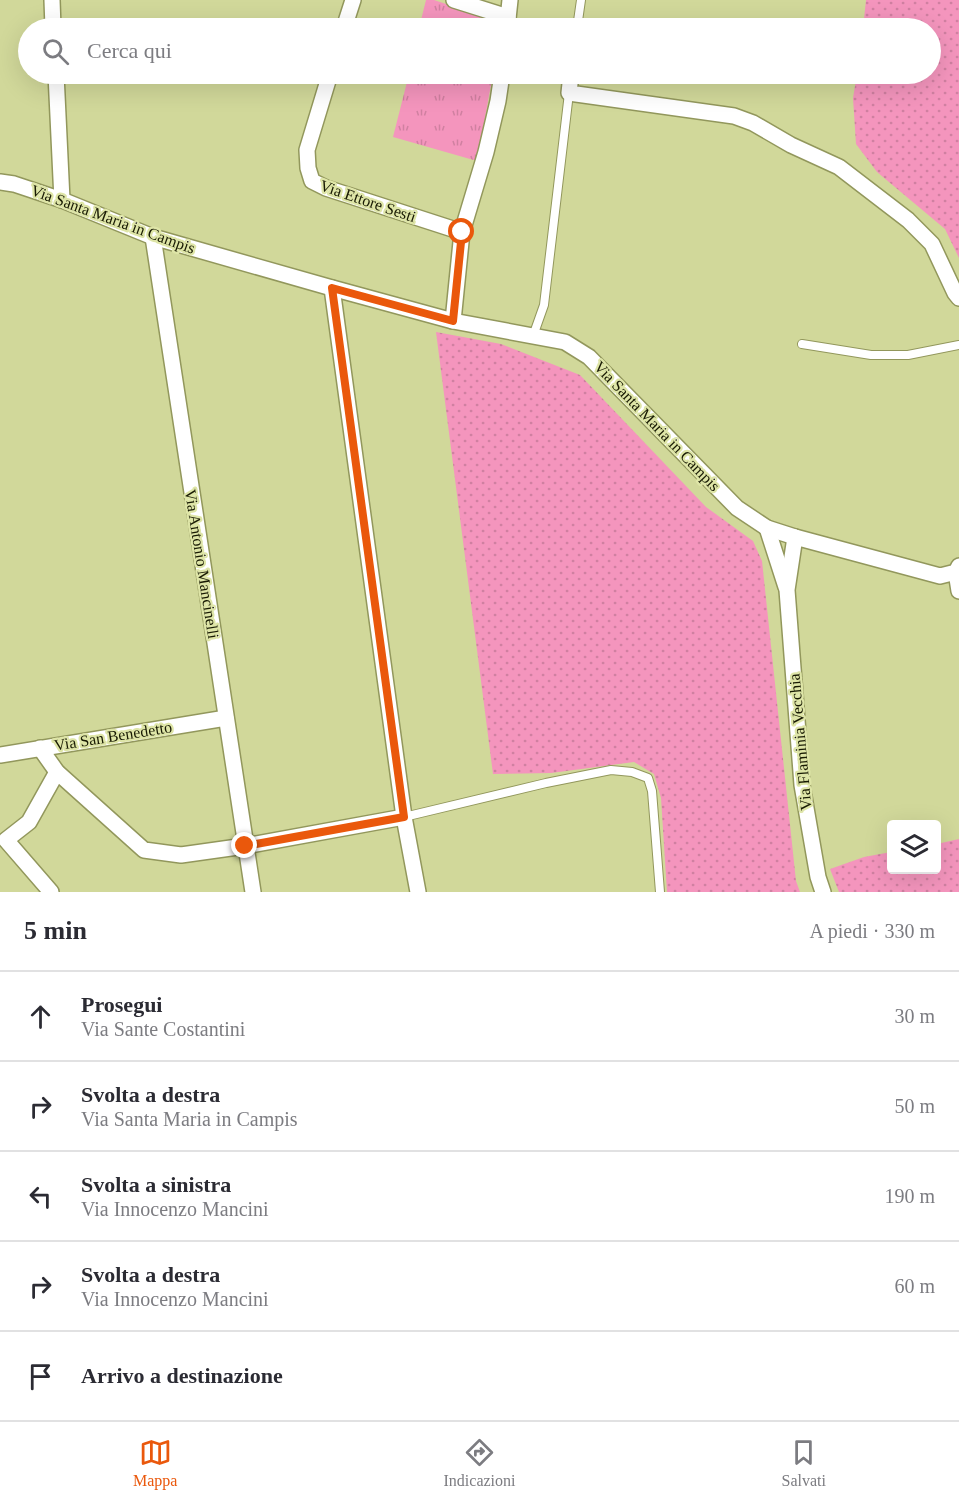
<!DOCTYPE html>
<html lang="it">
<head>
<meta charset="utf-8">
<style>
	body { margin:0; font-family:Georgia,serif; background:#f2f2f3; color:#2b2b33 }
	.controls { position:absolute; right:18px; bottom:18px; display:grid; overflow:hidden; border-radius:6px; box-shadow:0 6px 24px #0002 }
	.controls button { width:54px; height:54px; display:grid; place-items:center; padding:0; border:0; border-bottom:2px solid #e1e1e2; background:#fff; color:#2b2b33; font:30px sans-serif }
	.stop { position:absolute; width:18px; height:18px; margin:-14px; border:4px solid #ea580c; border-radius:50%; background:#fff }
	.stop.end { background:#ea580c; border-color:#fff; box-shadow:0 2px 6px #0008 }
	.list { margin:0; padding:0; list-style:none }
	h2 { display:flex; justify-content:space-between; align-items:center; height:78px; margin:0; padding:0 24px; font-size:26px }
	h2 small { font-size:20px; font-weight:400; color:#7c7c81 }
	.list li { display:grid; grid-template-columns:39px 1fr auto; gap:18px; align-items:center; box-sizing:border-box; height:90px; padding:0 24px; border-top:2px solid #e1e1e2 }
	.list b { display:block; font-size:22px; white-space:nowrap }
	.list p { margin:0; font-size:20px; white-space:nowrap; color:#7c7c81 }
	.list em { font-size:20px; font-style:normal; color:#7c7c81 }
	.icon { flex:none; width:33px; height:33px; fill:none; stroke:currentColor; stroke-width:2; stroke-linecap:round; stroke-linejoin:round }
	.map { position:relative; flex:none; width:959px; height:892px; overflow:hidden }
	.search { position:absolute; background:#fff; box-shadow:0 6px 24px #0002; left:18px; right:18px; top:18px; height:66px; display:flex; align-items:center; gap:15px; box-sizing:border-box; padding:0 21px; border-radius:33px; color:#7c7c81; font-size:22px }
	.sheet { height:528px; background:#fff }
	nav { display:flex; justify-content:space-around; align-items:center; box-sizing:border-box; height:84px; border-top:2px solid #e1e1e2; background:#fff; font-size:16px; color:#7c7c81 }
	nav a { display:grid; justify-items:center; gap:3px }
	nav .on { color:#ea580c }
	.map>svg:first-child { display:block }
	.grass { fill:url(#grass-dots) }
	.park { fill:url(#park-tufts) }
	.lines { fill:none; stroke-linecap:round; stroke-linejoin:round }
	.service-casing { stroke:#92975c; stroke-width:10 }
	.minor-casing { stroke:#92975c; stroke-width:18 }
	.service { stroke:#fff; stroke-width:8 }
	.minor { stroke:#fff; stroke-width:15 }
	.route { stroke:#ea580c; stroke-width:8 }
	.labels { text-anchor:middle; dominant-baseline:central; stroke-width:4.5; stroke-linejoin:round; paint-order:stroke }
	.street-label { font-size:16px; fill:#181a03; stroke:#dee5a7 }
</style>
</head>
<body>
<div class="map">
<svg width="959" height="892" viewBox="0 0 959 892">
	<defs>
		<pattern id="grass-dots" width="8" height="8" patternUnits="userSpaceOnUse" patternTransform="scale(1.5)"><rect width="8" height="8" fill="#f495bd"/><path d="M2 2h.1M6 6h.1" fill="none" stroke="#d080a1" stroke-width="1.8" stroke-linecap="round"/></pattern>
		<pattern id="park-tufts" width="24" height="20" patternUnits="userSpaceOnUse" patternTransform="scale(1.5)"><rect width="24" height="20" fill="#f495bd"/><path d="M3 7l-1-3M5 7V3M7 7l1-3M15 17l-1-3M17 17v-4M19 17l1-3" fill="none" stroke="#d080a1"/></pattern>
	</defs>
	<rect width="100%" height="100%" fill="#d1d89a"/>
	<g class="grass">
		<polygon points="866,0 959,0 959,258 945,229 877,172 856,144 853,98 857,74 930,74 930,28 863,28"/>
		<polygon points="436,332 501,344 580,375 706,507 753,541 762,561 796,881 800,892 667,892 661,798 654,774 634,762 551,773 493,774"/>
		<polygon points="959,839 959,892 839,892 830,869 864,857 891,852 892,870 936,870 937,844"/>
	</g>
	<g class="park">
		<polygon points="426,0 434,0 485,17 491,28 419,28"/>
		<polygon points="409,74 493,74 477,161 393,137"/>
	</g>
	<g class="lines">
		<g class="service-casing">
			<g id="service">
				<polyline points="577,28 581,0"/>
				<polyline points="533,336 544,305 569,93"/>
				<polyline points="802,344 871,355 908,355 959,345"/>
				<polyline points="404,817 546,783 611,770 632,772 648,778 652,791 660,892"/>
			</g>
		</g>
		<g class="minor-casing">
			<g id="minor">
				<polyline points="52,0 53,28"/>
				<polyline points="454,0 508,17"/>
				<polyline points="344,28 353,0"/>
				<polyline points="507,28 510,0"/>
				<polyline points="56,74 62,200"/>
				<polyline points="330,74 307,150 308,168 312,181 326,188 462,232"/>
				<polyline points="571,74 569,93 734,116 753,123 791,145 839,167 908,220 932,244 955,293 959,298"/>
				<polyline points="0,182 14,184 62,200 153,237 332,288 453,321 565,342 589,357 737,508 767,528 795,537 940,576 956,572 959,566"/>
				<polyline points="153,237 253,892"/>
				<polyline points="332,288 404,817 418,892"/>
				<polyline points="453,321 462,232 486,152 498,101 502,74"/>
				<polyline points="767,528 786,587"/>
				<polyline points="795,537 787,590 802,785 818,877 823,892"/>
				<polyline points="956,572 959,591"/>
				<polyline points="40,748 57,772 144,850 181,855 245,846 404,817"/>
				<polyline points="0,755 226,718"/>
				<polyline points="51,892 6,840 29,822 57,772"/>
			</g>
		</g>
		<use href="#service" class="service"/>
		<use href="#minor" class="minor"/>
	</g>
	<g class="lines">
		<polyline class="route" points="245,846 404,817 332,288 453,321 462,232"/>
	</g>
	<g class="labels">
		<g class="street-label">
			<text transform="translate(368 201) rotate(19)">Via Ettore Sesti</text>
			<text transform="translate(113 219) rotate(20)">Via Santa Maria in Campis</text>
			<text transform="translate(657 426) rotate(46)">Via Santa Maria in Campis</text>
			<text transform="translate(202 564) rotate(81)">Via Antonio Mancinelli</text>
			<text transform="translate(113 736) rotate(-9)">Via San Benedetto</text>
			<text transform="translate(800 742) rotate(-95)">Via Flaminia Vecchia</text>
		</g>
	</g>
</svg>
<div class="controls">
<button><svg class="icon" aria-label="layers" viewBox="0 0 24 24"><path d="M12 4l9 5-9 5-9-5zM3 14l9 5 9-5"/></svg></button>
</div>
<div class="stop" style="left:462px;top:232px"></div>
<div class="stop end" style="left:245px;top:846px"></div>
<div class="search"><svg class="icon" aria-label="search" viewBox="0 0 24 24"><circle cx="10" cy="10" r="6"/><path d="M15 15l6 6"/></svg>Cerca qui</div>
</div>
<section class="sheet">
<h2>5 min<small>A piedi · 330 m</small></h2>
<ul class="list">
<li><svg class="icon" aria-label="ahead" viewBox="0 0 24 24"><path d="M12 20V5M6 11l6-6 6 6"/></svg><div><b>Prosegui</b><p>Via Sante Costantini</p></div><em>30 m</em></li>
<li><svg class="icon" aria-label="right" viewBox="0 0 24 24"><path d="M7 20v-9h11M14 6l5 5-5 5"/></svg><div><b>Svolta a destra</b><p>Via Santa Maria in Campis</p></div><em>50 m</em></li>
<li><svg class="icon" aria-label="left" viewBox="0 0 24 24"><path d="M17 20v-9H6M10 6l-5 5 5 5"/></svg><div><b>Svolta a sinistra</b><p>Via Innocenzo Mancini</p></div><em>190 m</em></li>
<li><svg class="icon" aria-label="right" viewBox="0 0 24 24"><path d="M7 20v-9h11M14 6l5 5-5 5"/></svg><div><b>Svolta a destra</b><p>Via Innocenzo Mancini</p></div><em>60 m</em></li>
<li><svg class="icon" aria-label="arrive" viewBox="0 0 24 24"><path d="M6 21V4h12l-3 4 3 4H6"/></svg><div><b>Arrivo a destinazione</b></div></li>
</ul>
</section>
<nav>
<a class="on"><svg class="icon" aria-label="map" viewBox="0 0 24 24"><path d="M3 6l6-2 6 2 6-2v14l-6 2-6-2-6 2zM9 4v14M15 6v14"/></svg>Mappa</a>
<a><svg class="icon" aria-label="directions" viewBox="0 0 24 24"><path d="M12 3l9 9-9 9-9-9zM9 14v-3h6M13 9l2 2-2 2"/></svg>Indicazioni</a>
<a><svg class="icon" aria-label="saved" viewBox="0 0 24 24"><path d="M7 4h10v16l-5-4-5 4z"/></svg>Salvati</a>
</nav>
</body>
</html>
